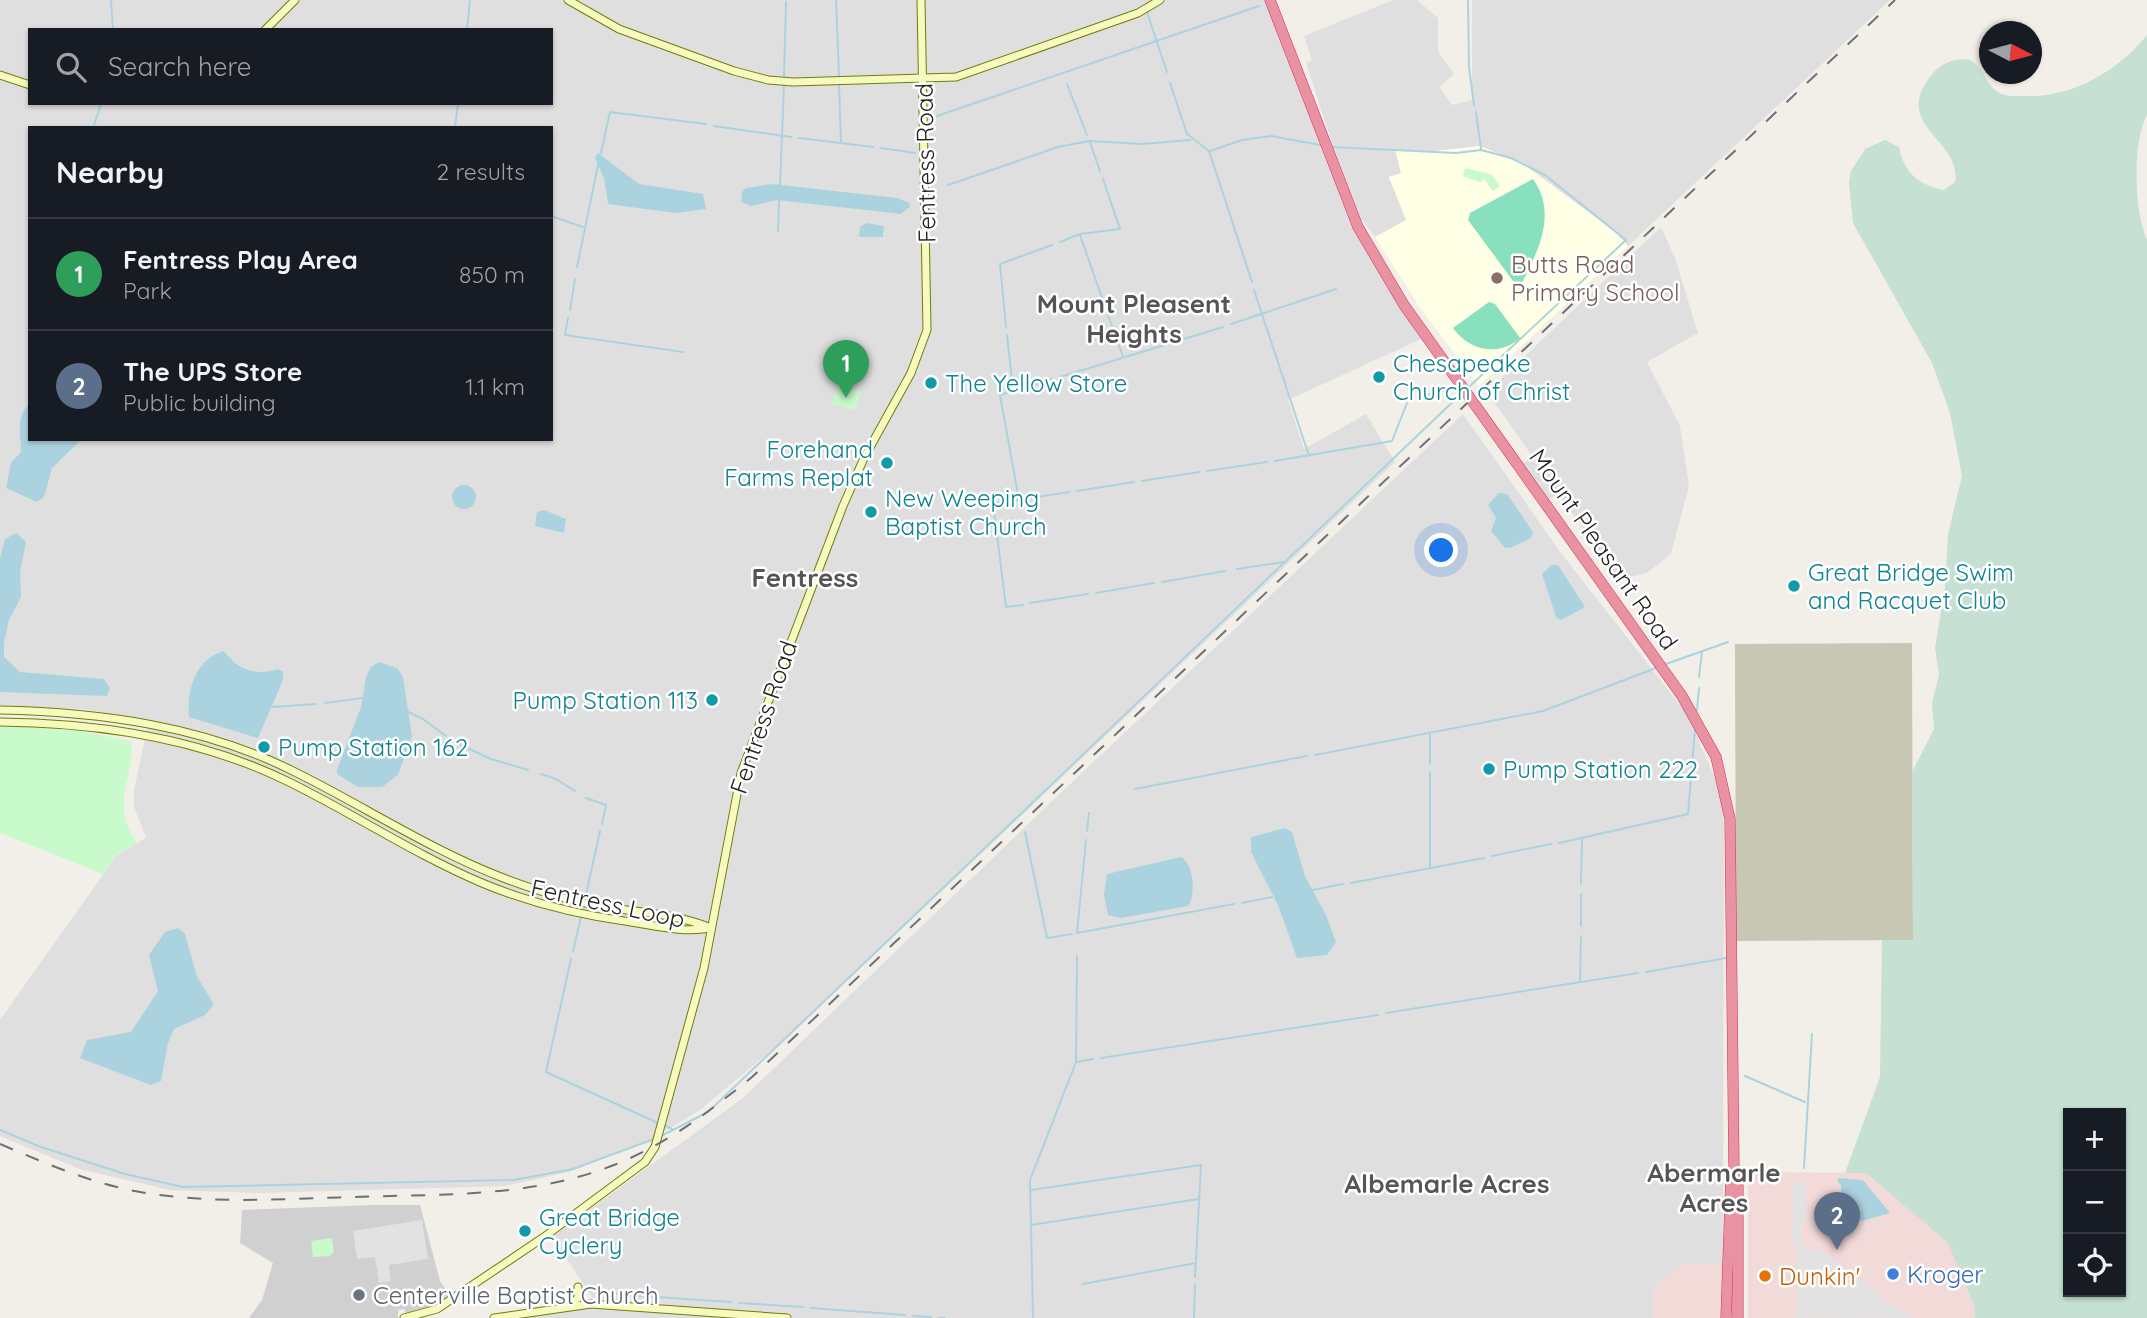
<!DOCTYPE html>
<html lang="en">
<head>
<meta charset="utf-8">
<style>
	body { margin:0; font-family:Quicksand,sans-serif; background:#242831; color:#f1f3f6 }
	.controls { position:absolute; right:21px; bottom:21px; display:grid; overflow:hidden; border-radius:0px; box-shadow:0 2px 5px #0004 }
	.controls button { width:63px; height:63px; display:grid; place-items:center; padding:0; border:0; border-bottom:2px solid #363941; background:#171b24; color:#f1f3f6; font:35px sans-serif }
	.compass { position:absolute; left:1979px; top:21px; width:63px; height:63px; border-radius:50%; background:#171b24; box-shadow:0 2px 5px #0004; rotate:96deg }
	.you { position:absolute; left:1442px; top:551px; width:24px; height:24px; margin:-18px; border:5px solid #fff; border-radius:50%; background:#1a73e8; box-shadow:0 0 0 10px #1a73e833 }
	.badge { display:grid; place-items:center; width:46px; height:46px; border-radius:50%; background:#d40000; color:#fff; font-size:23px; font-weight:700 }
	.pin { position:absolute; translate:-50% -58px; filter:drop-shadow(0 2px 4px #0008) }
	.pin::after { content:''; position:absolute; top:37px; width:24px; height:21px; background:inherit; clip-path:polygon(0 0,100% 0,50% 100%) }
	.list { margin:0; padding:0; list-style:none }
	h2 { display:flex; justify-content:space-between; align-items:center; height:91px; margin:0; padding:0 28px; font-size:30px }
	h2 small { font-size:23px; font-weight:400; color:#9ea1a6 }
	.list li { display:grid; grid-template-columns:46px 1fr auto; gap:21px; align-items:center; box-sizing:border-box; height:112px; padding:0 28px; border-top:2px solid #363941 }
	.list b { display:block; font-size:26px; white-space:nowrap }
	.list p { margin:0; font-size:23px; white-space:nowrap; color:#9ea1a6 }
	.list em { font-size:23px; font-style:normal; color:#9ea1a6 }
	.icon { flex:none; width:38px; height:38px; fill:none; stroke:currentColor; stroke-width:2; stroke-linecap:round; stroke-linejoin:round }
	.map { position:relative; flex:none; width:2147px; height:1318px; overflow:hidden }
	.search { position:absolute; background:#171b24; box-shadow:0 2px 5px #0004; left:28px; top:28px; width:525px; height:77px; display:flex; align-items:center; gap:18px; box-sizing:border-box; padding:0 24px; border-radius:0px; color:#9ea1a6; font-size:26px }
	.panel { position:absolute; background:#171b24; box-shadow:0 2px 5px #0004; left:28px; top:126px; width:525px; height:315px; border-radius:0px }
	.map>svg:first-child { display:block }
	.residential { fill:#e0dfdf; fill-rule:evenodd }
	.commercial { fill:#f2dad9 }
	.education { fill:#ffffe5 }
	.religious { fill:#d0d0d0 }
	.construction { fill:#c7c7b4 }
	.wetland { fill:#c6e0d4; fill-rule:evenodd }
	.park { fill:#c8facc }
	.pitch { fill:#88e0be }
	.parking { fill:#e2e2e2 }
	.water { fill:#aad3df }
	.lines { fill:none; stroke-linecap:round; stroke-linejoin:round }
	.stream { stroke:#aad3df; stroke-width:2 }
	.secondary-casing { stroke:#707d05; stroke-width:9 }
	.highway-casing { stroke:#dc2a67; stroke-width:11 }
	.secondary { stroke:#f7fabf; stroke-width:7 }
	.highway { stroke:#e892a2; stroke-width:10 }
	.rail { stroke:#707070; stroke-width:2; stroke-dasharray:14 14; stroke-linecap:butt }
	.education-dot { fill:#8d6e63; stroke:#fff; stroke-width:2.5 }
	.culture-dot { fill:#0f9aa8; stroke:#fff; stroke-width:2.5 }
	.shop-dot { fill:#3f7fe0; stroke:#fff; stroke-width:2.5 }
	.food-dot { fill:#e8710a; stroke:#fff; stroke-width:2.5 }
	.worship-dot { fill:#6b7280; stroke:#fff; stroke-width:2.5 }
	.labels { text-anchor:middle; dominant-baseline:central; stroke-width:5; stroke-linejoin:round; paint-order:stroke }
	.street-label { font-size:24px; fill:#222; stroke:#fff }
	.education-label { font-size:24px; fill:#785e54; stroke:#fff; text-anchor:start }
	.culture-label { font-size:24px; fill:#0d838f; stroke:#fff; text-anchor:start }
	.shop-label { font-size:24px; fill:#366cbe; stroke:#fff; text-anchor:start }
	.food-label { font-size:24px; fill:#c56008; stroke:#fff; text-anchor:start }
	.worship-label { font-size:24px; fill:#5b616d; stroke:#fff; text-anchor:start }
	.neighbourhood-label { font-size:26px; font-weight:bold; fill:#555; stroke:#fff }
</style>
</head>
<body>
<div class="map">
<svg width="2147" height="1318" viewBox="0 0 2147 1318">
	<rect width="100%" height="100%" fill="#f2efe9"/>
	<g class="residential">
		<path d="M 0,0 L 1264,0 L 1350,223 L 1421,339 L 1288,400 L 1304,449 L 1366,414 L 1395,462 L 791,1034 L 700,1110 L 652,1139 L 569,1172 L 506,1186 L 259,1193 L 170,1190 L 79,1169 L 0,1136 L 0,1020 L 117,855 L 146,838 L 134,807 L 134,790 L 149,720 L 81,709 L 0,706 ZM 30,30 L 551,30 L 551,103 L 30,103 ZM 30,128 L 551,128 L 551,439 L 30,439 Z"/>
		<polygon points="1393,0 1417,0 1438,18 1438,51 1454,74 1439,87 1452,105 1472,100 1472,0 1890,0 1628,246 1614,231 1526,166 1480,146 1427,152 1396,150 1401,173 1389,177 1407,220 1375,237 1361,218 1334,149 1306,63 1312,60 1304,36"/>
		<polygon points="1661,227 1675,258 1698,333 1647,362 1680,426 1689,486 1671,554 1647,573 1619,579 1558,494 1549,499 1524,463 1532,456 1487,392"/>
		<polygon points="1463,414 1561,553 1687,714 1718,785 1724,823 1723,1265 1653,1287 1653,1318 507,1318 594,1300 552,1237 743,1098 1050,803"/>
	</g>
	<g class="commercial">
		<polygon points="1748,1172 1866,1173 1949,1243 1975,1308 1975,1318 1748,1318"/>
		<polygon points="1679,1265 1723,1265 1722,1318 1653,1318 1653,1287"/>
	</g>
	<polygon class="education" points="1480,146 1526,166 1614,231 1628,246 1479,386 1421,309 1375,237 1406,220 1389,177 1401,173 1395,150 1427,152"/>
	<polygon class="religious" points="372,1205 420,1205 440,1281 450,1296 431,1308 406,1313 404,1309 398,1310 398,1318 249,1318 262,1300 273,1263 240,1243 242,1210"/>
	<polygon class="construction" points="1912,643 1913,940 1736,941 1735,644"/>
	<path class="wetland" d="M 2147,35 L 2147,115 C 2132,142 2134,211 2147,240 L 2147,1318 L 1975,1318 L 1975,1308 L 1948,1243 L 1866,1173 L 1845,1173 L 1880,1077 L 1882,940 L 1913,940 L 1912,772 L 1934,729 L 1932,703 L 1939,675 L 1935,648 L 1945,587 L 1948,534 L 1962,476 L 1950,413 L 1932,363 L 1853,223 L 1849,183 L 1851,171 L 1865,149 L 1885,140 L 1899,147 C 1904,173 1919,185 1944,190 L 1955,182 C 1963,139 1886,125 1935,71 C 1943,62 1958,57 1970,60 C 1983,67 1986,84 1998,92 C 2006,97 2016,96 2025,96 C 2072,98 2118,71 2147,35 ZM 2068,1113 L 2121,1113 L 2121,1292 L 2068,1292 Z"/>
	<g class="park">
		<polygon points="1465,168 1491,174 1500,186 1493,191 1484,179 1480,182 1463,176"/>
		<polygon points="839,384 861,392 855,410 832,404"/>
		<path d="M 0,726 L 75,730 L 131,741 C 136,780 108,800 137,843 L 117,854 L 103,874 L 0,833 Z"/>
		<polygon points="332,1238 334,1252 329,1256 313,1257 311,1241"/>
	</g>
	<g class="pitch">
		<path d="M 1533,179 C 1559,215 1536,255 1519,289 L 1468,220 L 1470,213 Z"/>
		<path d="M 1489,302 L 1495,304 L 1520,338 C 1499,357 1469,351 1453,328 Z"/>
	</g>
	<g class="parking">
		<polygon points="1792,1183 1806,1183 1806,1225 1801,1226 1801,1241 1805,1249 1821,1250 1873,1288 1880,1299 1914,1318 1797,1317 1797,1255 1792,1233"/>
		<polygon points="422,1220 428,1259 389,1265 391,1281 379,1283 375,1257 357,1259 353,1231"/>
	</g>
	<g class="water">
		<polygon points="598,153 639,184 703,194 706,209 676,213 608,204 604,178 595,158"/>
		<polygon points="772,184 897,198 909,203 910,207 901,214 777,200 751,206 741,202 742,192 746,188"/>
		<polygon points="866,223 884,226 883,237 859,237 860,227"/>
		<path d="M 30,404 L 30,439 L 82,439 L 52,468 L 44,497 L 37,502 L 6,488 L 11,463 L 21,452 C 21,435 15,416 30,404 Z"/>
		<circle cx="464" cy="497" r="12"/>
		<polygon points="1499,493 1507,494 1533,532 1531,538 1510,548 1504,547 1491,531 1496,518 1488,505"/>
		<polygon points="544,510 566,519 564,533 535,526 537,512"/>
		<polygon points="16,533 26,542 20,572 21,597 9,620 4,642 4,657 20,672 104,679 110,688 107,696 0,692 0,558 5,539"/>
		<polygon points="1552,565 1558,565 1585,607 1561,620 1556,617 1542,574"/>
		<path d="M 224,651 C 239,671 255,676 278,669 L 283,672 L 283,680 L 258,738 L 189,717 C 186,691 196,658 224,651 Z"/>
		<polygon points="379,662 397,668 403,677 412,736 398,775 382,787 358,787 337,774 337,770 361,707 366,677 371,667"/>
		<polygon points="1285,828 1292,832 1305,876 1326,915 1336,942 1327,955 1297,958 1278,905 1251,852 1251,837"/>
		<path d="M 1181,857 C 1194,864 1196,895 1188,906 L 1121,918 L 1108,915 L 1104,895 L 1107,874 Z"/>
		<polygon points="178,928 185,934 197,977 214,1004 205,1015 174,1029 168,1043 161,1081 151,1085 80,1058 87,1040 131,1032 158,991 149,955 165,932"/>
		<polygon points="1839,1178 1863,1180 1890,1213 1862,1221 1842,1215 1841,1185 1837,1181"/>
	</g>
	<g class="lines">
		<g class="stream">
			<polyline points="111,0 113,30"/>
			<polyline points="836,0 839,76"/>
			<polyline points="1468,0 1469,67 1474,105"/>
			<polyline points="1147,12 1167,72"/>
			<polyline points="467,30 470,0"/>
			<polyline points="784,77 786,2"/>
			<polyline points="1170,83 1187,134 1209,151 1252,282"/>
			<polyline points="1067,84 1087,135"/>
			<polyline points="839,85 841,142"/>
			<polyline points="1476,112 1481,149"/>
			<polyline points="937,116 1259,6"/>
			<polyline points="714,126 791,137"/>
			<polyline points="93,128 101,104"/>
			<polyline points="455,128 458,103"/>
			<polyline points="799,138 873,147"/>
			<polyline points="1090,143 1100,171"/>
			<polyline points="1332,147 1456,153 1481,150 1511,158 1545,175 1626,240 1469,387"/>
			<polyline points="881,148 915,153"/>
			<polyline points="1210,151 1242,140 1271,136 1320,145"/>
			<polyline points="601,153 610,112 706,124"/>
			<polyline points="780,185 784,86"/>
			<polyline points="948,185 1058,147 1089,141 1142,144 1190,140"/>
			<polyline points="551,216 583,227"/>
			<polyline points="778,231 779,201"/>
			<polyline points="1080,235 1112,326"/>
			<polyline points="1060,242 1080,234 1120,229 1103,179"/>
			<polyline points="577,267 598,165"/>
			<polyline points="1254,290 1309,456"/>
			<polyline points="570,310 575,279"/>
			<polyline points="568,318 565,335 683,352"/>
			<polyline points="1231,324 1336,289"/>
			<polyline points="1006,327 1000,264 1052,245"/>
			<polyline points="1115,334 1123,357"/>
			<polyline points="1007,335 1013,390"/>
			<polyline points="1060,377 1223,327"/>
			<polyline points="1417,397 1457,388"/>
			<polyline points="1275,461 1392,441 1407,403"/>
			<polyline points="1207,471 1267,462"/>
			<polyline points="1142,481 1199,472"/>
			<polyline points="1077,491 1134,482"/>
			<polyline points="1019,500 1000,395 1052,379"/>
			<polyline points="1011,501 1069,492"/>
			<polyline points="1004,502 993,503 1006,607 1023,605"/>
			<polyline points="1237,569 1284,562"/>
			<polyline points="1162,582 1225,571"/>
			<polyline points="1096,593 1154,583"/>
			<polyline points="1030,603 1088,594"/>
			<polyline points="1666,664 1728,642"/>
			<polyline points="1699,677 1702,652"/>
			<polyline points="325,703 362,698"/>
			<polyline points="272,707 316,704"/>
			<polyline points="1697,710 1699,688"/>
			<polyline points="406,711 423,719 446,736"/>
			<polyline points="454,742 491,759 528,770"/>
			<polyline points="1315,755 1543,711 1656,668"/>
			<polyline points="1430,764 1430,735"/>
			<polyline points="541,774 556,779 575,791"/>
			<polyline points="1135,789 1307,756"/>
			<polyline points="586,798 606,805 602,824"/>
			<polyline points="1087,831 1089,813"/>
			<polyline points="1025,832 1047,938 1072,934"/>
			<polyline points="1559,843 1688,814 1695,729"/>
			<polyline points="1492,856 1551,844"/>
			<polyline points="1430,868 1430,772"/>
			<polyline points="1351,883 1484,858"/>
			<polyline points="1581,884 1582,839"/>
			<polyline points="1312,890 1343,884"/>
			<polyline points="585,899 600,831"/>
			<polyline points="1242,903 1272,897"/>
			<polyline points="1581,926 1581,894"/>
			<polyline points="1077,933 1234,904"/>
			<polyline points="1077,933 1086,840"/>
			<polyline points="573,951 581,917"/>
			<polyline points="571,959 546,1072 658,1123"/>
			<polyline points="1646,972 1726,958"/>
			<polyline points="1580,982 1581,936"/>
			<polyline points="1386,1013 1638,973"/>
			<polyline points="1101,1058 1378,1015"/>
			<polyline points="1077,1062 1093,1059"/>
			<polyline points="1745,1076 1805,1102"/>
			<polyline points="666,1126 672,1129"/>
			<polyline points="0,1130 41,1147 125,1174 183,1187 514,1180 573,1169 654,1139"/>
			<polyline points="661,1136 708,1112 1461,394"/>
			<polyline points="1804,1168 1812,1034"/>
			<polyline points="1031,1190 1201,1165 1195,1277"/>
			<polyline points="1031,1225 1199,1199"/>
			<polyline points="1083,1284 1196,1263"/>
			<polyline points="610,1293 619,1294"/>
			<polyline points="627,1295 731,1302"/>
			<polyline points="739,1303 803,1307"/>
			<polyline points="811,1308 905,1315"/>
			<polyline points="913,1316 931,1317"/>
			<polyline points="939,1318 945,1318"/>
			<polyline points="1033,1318 1030,1180 1076,1062 1077,956"/>
			<polyline points="1194,1318 1195,1285"/>
		</g>
		<g class="secondary-casing">
			<g id="secondary">
				<polyline points="568,0 619,29 734,71 768,80 793,82 956,77 1138,13 1160,0"/>
				<polyline points="265,30 295,0"/>
				<polyline points="0,75 30,85"/>
				<path d="M 0,710 C 100,712 203,726 293,771 C 364,806 432,851 506,879 C 538,891 573,902 607,907 C 643,913 677,914 711,928"/>
				<path d="M 0,722 C 98,723 200,738 289,782 C 354,814 416,855 482,883 C 530,903 580,915 631,922 C 657,926 684,933 710,928"/>
				<polyline points="571,1304 578,1298 578,1287"/>
				<polyline points="404,1318 437,1309 544,1237 645,1162 655,1147 704,968 741,773 843,506 864,458 911,373 927,330 921,0"/>
				<polyline points="494,1318 591,1304 787,1318"/>
			</g>
		</g>
		<g class="highway-casing">
			<g id="highway">
				<polyline points="1270,0 1358,227 1404,305 1682,696 1716,757 1730,819 1734,1170 1731,1175 1726,1318"/>
				<polyline points="1734,1170 1738,1175 1738,1318"/>
			</g>
		</g>
		<use href="#secondary" class="secondary"/>
		<use href="#highway" class="highway"/>
		<path class="rail" d="M 0,1144 C 47,1164 95,1185 146,1193 C 214,1204 283,1199 352,1197 C 440,1194 531,1198 614,1165 C 667,1144 709,1112 752,1077 L 1895,0"/>
	</g>
	<circle class="education-dot" cx="1497" cy="278" r="7"/>
	<g class="culture-dot">
		<circle cx="1379" cy="377" r="7"/>
		<circle cx="931" cy="383" r="7"/>
		<circle cx="887" cy="463" r="7"/>
		<circle cx="871" cy="512" r="7"/>
		<circle cx="1794" cy="586" r="7"/>
		<circle cx="712" cy="700" r="7"/>
		<circle cx="264" cy="747" r="7"/>
		<circle cx="1489" cy="769" r="7"/>
		<circle cx="525" cy="1231" r="7"/>
	</g>
	<circle class="shop-dot" cx="1893" cy="1274" r="7"/>
	<circle class="food-dot" cx="1765" cy="1276" r="7"/>
	<circle class="worship-dot" cx="359" cy="1295" r="7"/>
	<g class="labels">
		<g class="street-label">
			<text transform="translate(925 163) rotate(-91)">Fentress Road</text>
			<text transform="translate(1604 549) rotate(55)">Mount Pleasant Road</text>
			<text transform="translate(763 717) rotate(-71)">Fentress Road</text>
			<text transform="translate(608 903) rotate(12)">Fentress Loop</text>
		</g>
		<g class="education-label">
			<text x="1511" y="264">Butts Road<tspan x="1511" dy="28">Primary School</tspan></text>
		</g>
		<g class="culture-label">
			<text x="1393" y="363">Chesapeake<tspan x="1393" dy="28">Church of Christ</tspan></text>
			<text x="945" y="383">The Yellow Store</text>
			<text x="873" y="449" text-anchor="end">Forehand<tspan x="873" dy="28">Farms Replat</tspan></text>
			<text x="885" y="498">New Weeping<tspan x="885" dy="28">Baptist Church</tspan></text>
			<text x="1808" y="572">Great Bridge Swim<tspan x="1808" dy="28">and Racquet Club</tspan></text>
			<text x="698" y="700" text-anchor="end">Pump Station 113</text>
			<text x="278" y="747">Pump Station 162</text>
			<text x="1503" y="769">Pump Station 222</text>
			<text x="539" y="1217">Great Bridge<tspan x="539" dy="28">Cyclery</tspan></text>
		</g>
		<g class="shop-label">
			<text x="1907" y="1274">Kroger</text>
		</g>
		<g class="food-label">
			<text x="1779" y="1276">Dunkin'</text>
		</g>
		<g class="worship-label">
			<text x="373" y="1295">Centerville Baptist Church</text>
		</g>
		<g class="neighbourhood-label">
			<text x="1134" y="303">Mount Pleasent<tspan x="1134" dy="30">Heights</tspan></text>
			<text x="805" y="577">Fentress</text>
			<text x="1714" y="1172">Abermarle<tspan x="1714" dy="30">Acres</tspan></text>
			<text x="1447" y="1183">Albemarle Acres</text>
		</g>
	</g>
</svg>
<div class="controls">
<button>+</button>
<button>−</button>
<button><svg class="icon" aria-label="locate" viewBox="0 0 24 24"><circle cx="12" cy="12" r="6"/><path d="M12 2v4M12 18v4M2 12h4M18 12h4"/></svg></button>
</div>
<svg class="compass" viewBox="-18 -18 36 36"><path d="M0-13l5 13h-10z" fill="#e53935"/><path d="M0 13l5-13h-10z" fill="#9ea1a6"/></svg>
<div class="you"></div>
<div class="pin badge" style="left:846px;top:398px;background:#2e9e5b">1</div>
<div class="pin badge" style="left:1837px;top:1250px;background:#5c6f8a">2</div>
<div class="search"><svg class="icon" aria-label="search" viewBox="0 0 24 24"><circle cx="10" cy="10" r="6"/><path d="M15 15l6 6"/></svg>Search here</div>
<section class="panel">
<h2>Nearby<small>2 results</small></h2>
<ul class="list">
<li><span class="badge" style="background:#2e9e5b">1</span><div><b>Fentress Play Area</b><p>Park</p></div><em>850 m</em></li>
<li><span class="badge" style="background:#5c6f8a">2</span><div><b>The UPS Store</b><p>Public building</p></div><em>1.1 km</em></li>
</ul>
</section>
</div>
</body>
</html>
